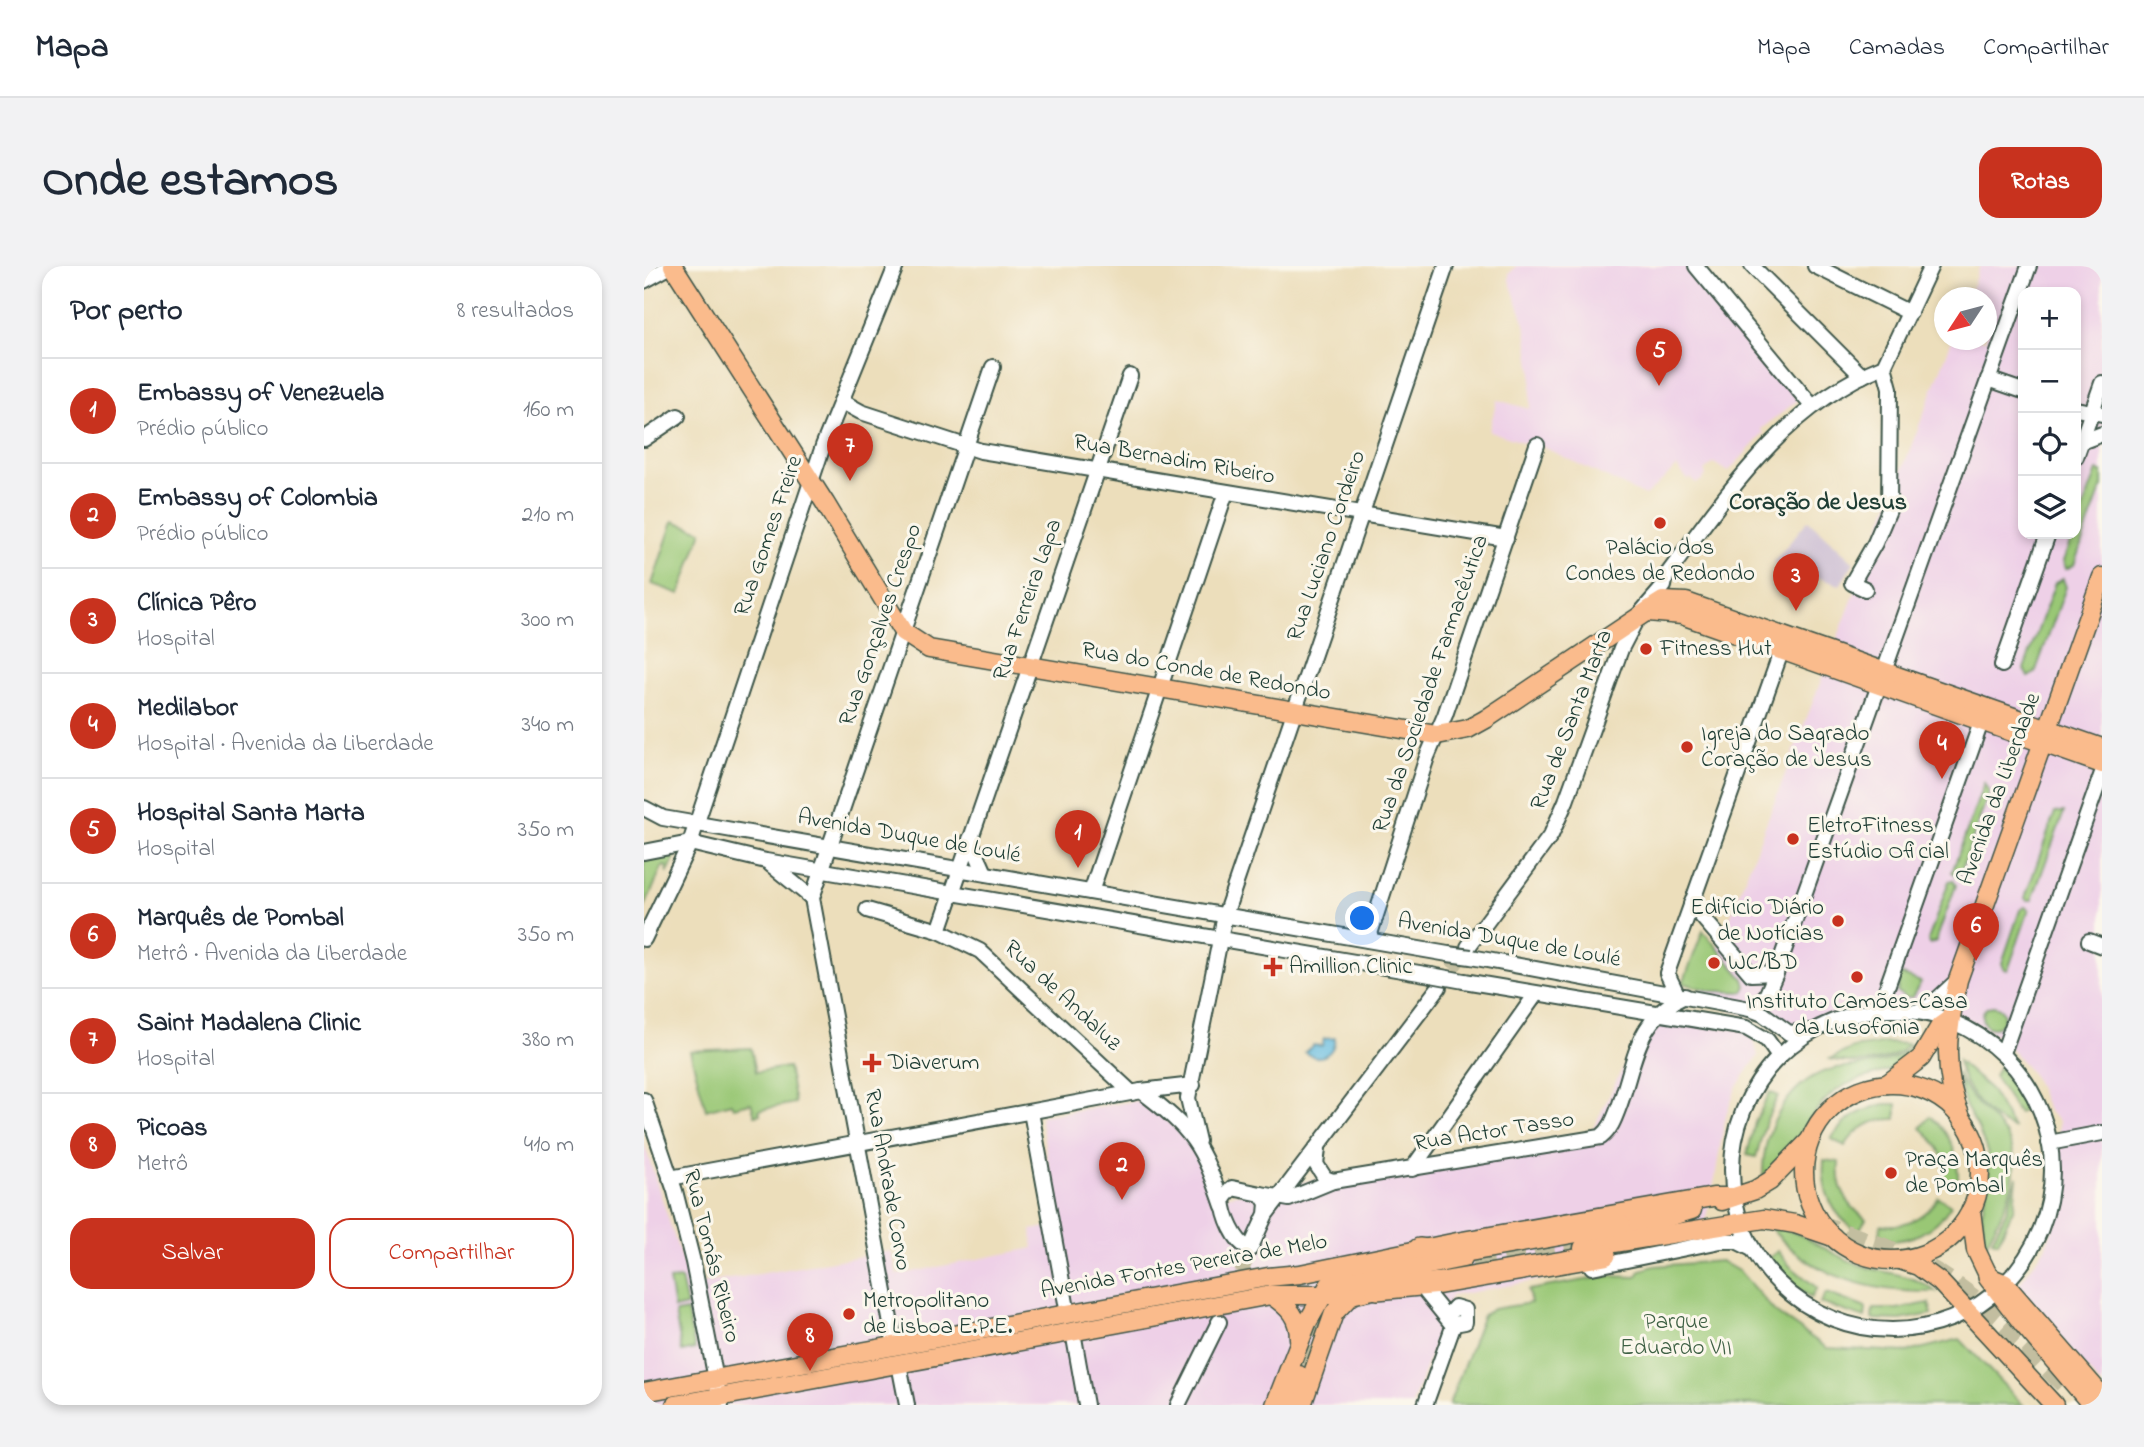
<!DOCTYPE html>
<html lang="pt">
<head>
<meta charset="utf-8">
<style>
	body { margin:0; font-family:"Indie Flower",sans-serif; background:#f2f2f3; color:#1f2937 }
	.controls { position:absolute; right:21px; top:21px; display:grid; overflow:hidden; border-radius:14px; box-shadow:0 4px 10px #0003 }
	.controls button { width:63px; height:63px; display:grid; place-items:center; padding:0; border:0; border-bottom:2px solid #e0e1e3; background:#fff; color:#1f2937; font:35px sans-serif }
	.compass { position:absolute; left:1290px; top:21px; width:63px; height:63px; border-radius:50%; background:#fff; box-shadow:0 4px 10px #0003; rotate:234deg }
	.you { position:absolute; left:719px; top:653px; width:24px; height:24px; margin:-18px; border:5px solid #fff; border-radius:50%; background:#1a73e8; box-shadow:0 0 0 10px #1a73e833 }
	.badge { display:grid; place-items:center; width:46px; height:46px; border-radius:50%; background:#c8321e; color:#fff; font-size:23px; font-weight:700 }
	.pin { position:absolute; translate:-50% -58px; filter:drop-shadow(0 2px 4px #0008) }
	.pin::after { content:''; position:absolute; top:37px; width:24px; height:21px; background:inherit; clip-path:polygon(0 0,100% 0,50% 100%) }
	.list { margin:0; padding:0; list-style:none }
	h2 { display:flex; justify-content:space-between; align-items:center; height:91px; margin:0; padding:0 28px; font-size:30px }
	h2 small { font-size:23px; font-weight:400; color:#747a83 }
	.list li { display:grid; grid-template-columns:46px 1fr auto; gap:21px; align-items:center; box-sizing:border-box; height:105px; padding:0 28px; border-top:2px solid #e0e1e3 }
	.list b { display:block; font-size:26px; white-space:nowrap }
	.list p { margin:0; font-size:23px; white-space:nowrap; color:#747a83 }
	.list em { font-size:23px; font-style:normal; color:#747a83 }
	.actions { display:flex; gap:14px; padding:21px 28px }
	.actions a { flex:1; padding:16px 0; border:2px solid #c8321e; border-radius:21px; text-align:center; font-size:24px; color:#c8321e }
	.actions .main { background:#c8321e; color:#fff }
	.icon { flex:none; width:38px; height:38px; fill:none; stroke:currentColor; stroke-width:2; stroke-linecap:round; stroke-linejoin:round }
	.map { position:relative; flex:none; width:1458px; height:1139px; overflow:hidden; border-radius:21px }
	header { display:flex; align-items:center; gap:42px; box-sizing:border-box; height:98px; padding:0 35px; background:#fff; border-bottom:2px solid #e0e1e3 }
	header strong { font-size:33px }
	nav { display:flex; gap:38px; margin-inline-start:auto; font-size:24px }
	.intro { display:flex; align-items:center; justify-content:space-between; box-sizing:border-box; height:168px; padding:0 42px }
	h1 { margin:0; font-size:49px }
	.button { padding:18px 32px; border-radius:21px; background:#c8321e; color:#fff; font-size:24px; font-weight:700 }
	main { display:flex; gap:42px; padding:0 42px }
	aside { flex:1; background:#fff; border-radius:21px; box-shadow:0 4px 10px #0003 }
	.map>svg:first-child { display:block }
	.built { fill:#eed0e7; fill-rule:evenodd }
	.industrial { fill:#ccbed3 }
	.green { fill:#99c775; stroke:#5c8254; stroke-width:2 }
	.water { fill:#63bbe0; stroke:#417c8a; stroke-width:2 }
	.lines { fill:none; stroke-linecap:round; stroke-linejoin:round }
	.minor-tunnel { stroke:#c3bea0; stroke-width:14; stroke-dasharray:14 7; stroke-linecap:butt }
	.highway-tunnel { stroke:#c3bea0; stroke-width:21; stroke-dasharray:21 10; stroke-linecap:butt }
	.minor-casing { stroke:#3e5548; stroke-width:18 }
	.major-casing { stroke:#3e5548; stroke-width:21 }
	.highway-casing { stroke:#3e5548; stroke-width:24 }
	.minor { stroke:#fff; stroke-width:14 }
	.major { stroke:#fabb8c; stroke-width:18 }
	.highway { stroke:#fabb8c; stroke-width:21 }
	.minor-bridge-casing { stroke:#3e5548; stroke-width:18; stroke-linecap:butt }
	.minor-bridge { stroke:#fff; stroke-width:14 }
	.poi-dot { fill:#c8321e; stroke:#fbf7ec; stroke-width:2.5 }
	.labels { text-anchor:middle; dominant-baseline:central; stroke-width:6; stroke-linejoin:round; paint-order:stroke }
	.street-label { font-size:23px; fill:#1f3d34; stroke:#fbf7ec }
	.poi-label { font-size:23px; fill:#1f3d34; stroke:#fbf7ec; text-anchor:start }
	.park-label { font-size:23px; fill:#3e6044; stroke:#fbf7ec }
	.neighbourhood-label { font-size:24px; font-weight:bold; fill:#1f3d34; stroke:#fbf7ec }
</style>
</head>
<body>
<header>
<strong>Mapa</strong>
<nav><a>Mapa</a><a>Camadas</a><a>Compartilhar</a></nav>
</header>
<div class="intro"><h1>Onde estamos</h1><a class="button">Rotas</a></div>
<main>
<aside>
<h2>Por perto<small>8 resultados</small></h2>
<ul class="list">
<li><span class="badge">1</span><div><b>Embassy of Venezuela</b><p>Prédio público</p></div><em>160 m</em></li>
<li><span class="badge">2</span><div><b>Embassy of Colombia</b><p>Prédio público</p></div><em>210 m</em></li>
<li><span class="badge">3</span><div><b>Clínica Pêro</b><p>Hospital</p></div><em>300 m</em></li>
<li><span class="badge">4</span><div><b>Medilabor</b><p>Hospital · Avenida da Liberdade</p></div><em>340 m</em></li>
<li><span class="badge">5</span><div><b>Hospital Santa Marta</b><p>Hospital</p></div><em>350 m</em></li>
<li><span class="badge">6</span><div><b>Marquês de Pombal</b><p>Metrô · Avenida da Liberdade</p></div><em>350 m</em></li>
<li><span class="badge">7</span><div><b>Saint Madalena Clinic</b><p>Hospital</p></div><em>380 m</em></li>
<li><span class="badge">8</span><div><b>Picoas</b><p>Metrô</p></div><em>410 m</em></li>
</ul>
<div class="actions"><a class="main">Salvar</a><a>Compartilhar</a></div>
</aside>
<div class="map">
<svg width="1458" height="1139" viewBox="0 0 1458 1139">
	<rect width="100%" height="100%" fill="#fbf7ec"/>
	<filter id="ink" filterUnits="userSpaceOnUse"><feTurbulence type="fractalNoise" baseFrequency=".0143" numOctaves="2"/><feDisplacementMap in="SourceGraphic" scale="14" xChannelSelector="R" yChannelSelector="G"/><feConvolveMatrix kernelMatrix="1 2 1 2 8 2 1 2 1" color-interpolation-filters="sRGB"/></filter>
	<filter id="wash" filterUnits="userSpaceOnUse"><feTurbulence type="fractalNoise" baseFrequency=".00686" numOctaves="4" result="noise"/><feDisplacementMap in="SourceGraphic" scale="28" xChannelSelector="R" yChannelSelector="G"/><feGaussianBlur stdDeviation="1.57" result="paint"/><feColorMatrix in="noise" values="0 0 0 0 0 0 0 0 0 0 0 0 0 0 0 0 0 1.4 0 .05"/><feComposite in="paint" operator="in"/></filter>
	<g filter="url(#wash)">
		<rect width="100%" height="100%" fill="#ecdebb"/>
		<g class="built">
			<polygon points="872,0 1047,0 1154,134 1117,163 1120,167 1084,206 1070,197 1060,205 1062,209 1058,214 1052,217 1047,212 1044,214 1033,201 1001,230 891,177 878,176 845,165 853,134 886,143 888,106 881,58 865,14 865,8"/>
			<path d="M 1336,0 L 1458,0 L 1458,1121 L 1374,1020 L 1401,982 L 1413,952 L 1417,914 L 1415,855 L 1404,845 L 1390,811 L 1361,775 L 1325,754 L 1237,734 L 1211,739 L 1150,765 L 1055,732 L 1308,74 L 1342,74 L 1342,32 L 1324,31 ZM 1379,26 L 1432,26 L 1432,268 L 1379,268 Z"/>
			<polygon points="1003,752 1107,765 1114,790 1092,822 1081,851 1071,912 1054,985 807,1030 768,1139 0,1139 0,877 46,1020 247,985 253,1009 390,982 387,964 415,959 396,850 498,834 546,874 569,932 948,865"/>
		</g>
		<polygon class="industrial" points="1164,254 1210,296 1196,319 1129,297"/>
		<g class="green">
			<polygon points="1453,205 1458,206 1458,220 1430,299 1422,303 1419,295"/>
			<polygon points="29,255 58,265 36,328 8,318"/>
			<polygon points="1419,313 1422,321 1391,407 1384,411 1380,403 1411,317"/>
			<polygon points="1340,517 1345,526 1316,608 1312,610 1308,606"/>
			<polygon points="1411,546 1420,546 1388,634 1383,634 1381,632"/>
			<polygon points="17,589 31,591 24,606 22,600 18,601 0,643 0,593"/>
			<polygon points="1309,614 1312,619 1292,675 1286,678 1284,674 1305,615"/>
			<polygon points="1381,641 1385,644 1364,704 1360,703 1358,697 1376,644"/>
			<polygon points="1059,665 1100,713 1102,720 1099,726 1067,725 1039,717"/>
			<polygon points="1256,708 1277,716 1268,731 1262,732 1253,726"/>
			<circle cx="1349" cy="751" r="11"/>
			<polygon points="1230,755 1252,755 1251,763 1247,767 1209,771 1205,761"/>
			<path d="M 1243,777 L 1265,778 C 1247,799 1211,799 1186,793 L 1209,782 Z"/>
			<path d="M 1269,779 L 1277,780 C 1257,811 1220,805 1193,824 C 1170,840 1163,863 1147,884 C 1140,893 1129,901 1119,910 C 1118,864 1145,811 1193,802 C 1221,797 1248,801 1269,779 Z"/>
			<polygon points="107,782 112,806 144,801 151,837 115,844 116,848 111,849 107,837 89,841 87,837 62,844 46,785"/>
			<path d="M 1314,795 L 1346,823 L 1369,862 C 1342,853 1319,822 1314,795 Z"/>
			<polygon points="1355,800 1383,844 1374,847 1350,810"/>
			<path d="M 1313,807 C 1323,831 1341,844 1357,863 C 1388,897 1358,947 1341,980 L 1338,946 L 1345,913 L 1344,888 L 1334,862 L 1321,839 Z"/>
			<polygon points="1126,826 1134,830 1122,855 1112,891 1103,889 1111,856"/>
			<path d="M 1241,838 L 1253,838 L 1252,853 C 1230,852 1212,862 1201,880 L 1187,873 C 1201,852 1217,844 1241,838 Z"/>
			<path d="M 1286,850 C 1308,869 1315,889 1314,918 L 1299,915 C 1303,894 1294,876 1277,862 Z"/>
			<path d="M 1180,894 L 1195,896 C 1192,921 1202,939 1222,953 L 1214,966 C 1188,949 1177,925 1180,894 Z"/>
			<polygon points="1373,911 1370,941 1354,976 1348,974 1362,946"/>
			<path d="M 1294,931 L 1307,939 C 1291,965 1265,978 1235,974 L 1237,959 C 1261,961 1281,952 1294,931 Z"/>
			<path d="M 1125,960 C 1163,966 1178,984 1210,997 C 1239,1009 1266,1005 1292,1026 C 1228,1027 1168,1012 1125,960 Z"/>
			<polygon points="1134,985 1146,1000 1173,1022 1167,1032 1150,1020 1125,992"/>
			<polygon points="1077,995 1096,1006 1131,1046 1183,1082 1263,1086 1316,1073 1379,1139 805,1139 839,1049 849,1043 887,1037 884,1024 964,1010 992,1011 997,1004 1010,1000"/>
			<polygon points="37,1013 43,1040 30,1043 25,1014"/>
			<polygon points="1182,1027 1222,1042 1221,1052 1176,1037"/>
			<polygon points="1285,1037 1288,1048 1256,1054 1228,1053 1229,1043 1253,1043"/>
			<polygon points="43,1045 51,1083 38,1086 31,1047"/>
		</g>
		<path class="water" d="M 691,772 C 690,789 675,797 661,786 L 669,779 L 678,780 L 680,773 Z"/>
	</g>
	<g filter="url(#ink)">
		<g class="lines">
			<g class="minor-tunnel">
				<polyline points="796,720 823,682"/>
				<polyline points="579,1045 602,995"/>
			</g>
			<g class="highway-tunnel">
				<path d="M 1171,957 C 1204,971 1240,980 1271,996 C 1329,1025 1380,1077 1425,1122"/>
				<polyline points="961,989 1052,972"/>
				<polyline points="798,1001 960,973"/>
				<polyline points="658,1099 679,1045 693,1026"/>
			</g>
			<g class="minor-casing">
				<g id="minor">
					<polyline points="1052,0 1168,140"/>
					<polyline points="1108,0 1218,110"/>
					<polyline points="1171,0 1266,47"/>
					<polyline points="0,15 27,0"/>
					<polyline points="486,110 295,665 336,685 488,827"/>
					<polyline points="1344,113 1379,125"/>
					<polyline points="197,135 217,146 337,185 862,272"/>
					<polyline points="1432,143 1458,148"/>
					<polyline points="0,173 34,150"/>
					<polyline points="1437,176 1458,168"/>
					<polyline points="1432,191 1458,117"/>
					<polyline points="1221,323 1208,317 1231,277 1245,244 1246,122 1240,100"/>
					<polyline points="1358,399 1404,268"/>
					<polyline points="0,542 19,552 804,688"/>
					<polyline points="326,573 341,607"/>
					<polyline points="0,586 46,577 122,595 787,709"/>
					<polyline points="126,598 168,632"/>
					<polyline points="447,626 582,226"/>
					<polyline points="1047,638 1107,708 1132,707"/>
					<polyline points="223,644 295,665"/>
					<polyline points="0,673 46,577 179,180 252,0"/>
					<polyline points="724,674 783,491 801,449 893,179"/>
					<polyline points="1445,675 1458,680"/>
					<path d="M 824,681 L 907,569 L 922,535 L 977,383 L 994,350 L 1020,320 L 1022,310 C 1083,228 1141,139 1240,100 L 1287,0"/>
					<polyline points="827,691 1106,743 1119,748 1145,767 1164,765"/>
					<polyline points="820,715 1102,762 1123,774 1135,791"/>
					<polyline points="1033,728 1023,707 1141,375"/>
					<polyline points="1106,743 1122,730 1132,707 1385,0"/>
					<polyline points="1229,744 1238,735 1340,448"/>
					<circle cx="1248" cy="904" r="160"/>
					<polyline points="1274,745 1287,739 1314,714"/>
					<polyline points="1359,787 1458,507"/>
					<path d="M 497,825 C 549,864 558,879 579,940"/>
					<polyline points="0,834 31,925 49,996 77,1139"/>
					<polyline points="387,846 424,1048"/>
					<polyline points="554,875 544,832 581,649 802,0"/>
					<polyline points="1405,877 1458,867"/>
					<polyline points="674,883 672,898 681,912 689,915"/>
					<polyline points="768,903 892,728"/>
					<polyline points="26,912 497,825 549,819"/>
					<path d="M 617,928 L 645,933 L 689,915 L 957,871 C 968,862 971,851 976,838 C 992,792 993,752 1041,730"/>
					<path d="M 622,948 L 623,937 L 617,928 L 588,922 L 579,933 C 580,949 590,976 606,983 L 622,948 L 795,721"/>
					<polyline points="948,1001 1077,975 1092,975 1108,983"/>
					<polyline points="782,1026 807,1057"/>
					<polyline points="804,1049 811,1041 821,1044 821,1056 810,1058"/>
					<polyline points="429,1066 442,1139"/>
					<polyline points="251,1080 168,632 349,101"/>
					<polyline points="255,1098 263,1139"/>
					<polyline points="534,1139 575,1056"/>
					<polyline points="781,1139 810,1058"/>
				</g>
			</g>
			<g class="major-casing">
				<g id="major">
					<polyline points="29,0 181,237 259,366 285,383 793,469 824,463 842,453 1011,340 1019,335 1042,336 1458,482"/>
					<polyline points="1004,346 1038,349 1458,498"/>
					<polyline points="1243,818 1277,792 1296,760 1306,753"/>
					<circle cx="1248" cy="906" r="88"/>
					<path d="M 1318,854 C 1297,804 1303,765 1314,714 L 1458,311"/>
					<polyline points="1078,935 1111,924 1126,915 1165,875"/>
					<polyline points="1327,944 1332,984 1345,1011 1360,1017 1458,1130"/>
					<polyline points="981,964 1048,944"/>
					<polyline points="939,982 1120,953 1151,958 1189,971"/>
					<polyline points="1256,994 1274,1000 1296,1016 1410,1139"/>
					<path d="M 627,1029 C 645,1041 655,1051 655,1073"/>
					<polyline points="0,1126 624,1011 656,1008 818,975 1069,931 1089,931"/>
					<polyline points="31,1139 627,1029 707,1029 746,1020"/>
					<polyline points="631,1139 663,1057 685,1019 819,992"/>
					<polyline points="644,1139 655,1109"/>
					<polyline points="658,1139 690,1047 707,1029"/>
				</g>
			</g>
			<g class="highway-casing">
				<g id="highway">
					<polyline points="775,983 811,987 975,958"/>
					<polyline points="1345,1011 1381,1058 1443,1131"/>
					<polyline points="733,1023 797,1017 961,989"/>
				</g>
			</g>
			<use href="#minor" class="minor"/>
			<use href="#major" class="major"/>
			<use href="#highway" class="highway"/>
			<g class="minor-bridge-casing">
				<g id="minor-bridge">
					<polyline points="804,688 827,691"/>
					<polyline points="787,709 820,715"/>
				</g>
			</g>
			<use href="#minor-bridge" class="minor-bridge"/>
		</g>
	</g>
	<g class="poi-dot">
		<circle cx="1016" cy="257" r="7"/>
		<circle cx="1002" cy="383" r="7"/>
		<circle cx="1043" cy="481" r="7"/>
		<circle cx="1149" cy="573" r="7"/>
		<circle cx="1194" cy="655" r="7"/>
		<circle cx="1070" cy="697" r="7"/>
		<path d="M625.5 690.5h7v7h7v7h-7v7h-7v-7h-7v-7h7z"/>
		<circle cx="1213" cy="711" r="7"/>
		<path d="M224.5 786.5h7v7h7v7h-7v7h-7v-7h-7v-7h7z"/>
		<circle cx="1247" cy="907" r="7"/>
		<circle cx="205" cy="1048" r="7"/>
	</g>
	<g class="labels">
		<g class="street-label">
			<text transform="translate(530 194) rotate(10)">Rua Bernadim Ribeiro</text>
			<text transform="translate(125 270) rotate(-71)">Rua Gomes Freire</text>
			<text transform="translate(683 280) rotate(-71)">Rua Luciano Cordeiro</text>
			<text transform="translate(384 334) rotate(-71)">Rua Ferreira Lapa</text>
			<text transform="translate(237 359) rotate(-71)">Rua Gonçalves Crespo</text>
			<text transform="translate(562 406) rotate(10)">Rua do Conde de Redondo</text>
			<text transform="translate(787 418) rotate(-71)">Rua da Sociedade Farmacêutica</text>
			<text transform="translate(928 454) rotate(-69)">Rua de Santa Marta</text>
			<text transform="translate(1356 523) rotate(-70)">Avenida da Liberdade</text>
			<text transform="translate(265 571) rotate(10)">Avenida Duque de Loulé</text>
			<text transform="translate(865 675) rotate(10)">Avenida Duque de Loulé</text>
			<text transform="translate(418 730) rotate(43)">Rua de Andaluz</text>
			<text transform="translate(850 866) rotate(-9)">Rua Actor Tasso</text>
			<text transform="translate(243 914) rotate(80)">Rua Andrade Corvo</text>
			<text transform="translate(67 990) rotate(76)">Rua Tomás Ribeiro</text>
			<text transform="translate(540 1001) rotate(-10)">Avenida Fontes Pereira de Melo</text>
		</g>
		<g class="poi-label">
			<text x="1016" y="282" text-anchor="middle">Palácio dos<tspan x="1016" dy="26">Condes de Redondo</tspan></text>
			<text x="1016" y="383">Fitness Hut</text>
			<text x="1057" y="468">Igreja do Sagrado<tspan x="1057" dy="26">Coração de Jesus</tspan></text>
			<text x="1163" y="560">EletroFitness<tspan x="1163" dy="26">Estúdio Oficial</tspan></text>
			<text x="1180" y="642" text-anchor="end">Edifício Diário<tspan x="1180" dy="26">de Notícias</tspan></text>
			<text x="1084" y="697">WC/BD</text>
			<text x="645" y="701">Amillion Clinic</text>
			<text x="1213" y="736" text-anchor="middle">Instituto Camões-Casa<tspan x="1213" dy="26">da Lusofonia</tspan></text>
			<text x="244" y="797">Diaverum</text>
			<text x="1261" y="894">Praça Marquês<tspan x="1261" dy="26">de Pombal</tspan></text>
			<text x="219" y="1035">Metropolitano<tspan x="219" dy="26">de Lisboa E.P.E.</tspan></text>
		</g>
		<g class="park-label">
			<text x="1032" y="1056">Parque<tspan x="1032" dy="26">Eduardo VII</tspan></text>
		</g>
		<g class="neighbourhood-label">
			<text x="1174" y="237">Coração de Jesus</text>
		</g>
	</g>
</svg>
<div class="controls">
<button>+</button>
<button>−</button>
<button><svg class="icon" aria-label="locate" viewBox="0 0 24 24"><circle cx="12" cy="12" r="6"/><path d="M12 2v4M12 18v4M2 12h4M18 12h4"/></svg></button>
<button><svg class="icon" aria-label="layers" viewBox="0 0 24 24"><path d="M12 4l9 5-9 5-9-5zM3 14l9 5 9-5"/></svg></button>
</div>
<svg class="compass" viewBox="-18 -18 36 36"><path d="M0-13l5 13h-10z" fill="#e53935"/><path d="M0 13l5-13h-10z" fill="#747a83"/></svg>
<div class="you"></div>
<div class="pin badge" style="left:434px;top:602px">1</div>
<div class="pin badge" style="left:478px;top:934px">2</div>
<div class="pin badge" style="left:1152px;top:345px">3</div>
<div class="pin badge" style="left:1298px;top:513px">4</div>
<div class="pin badge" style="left:1015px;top:120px">5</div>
<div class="pin badge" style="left:1332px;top:695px">6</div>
<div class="pin badge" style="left:206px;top:215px">7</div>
<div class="pin badge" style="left:166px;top:1105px">8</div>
</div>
</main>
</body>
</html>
